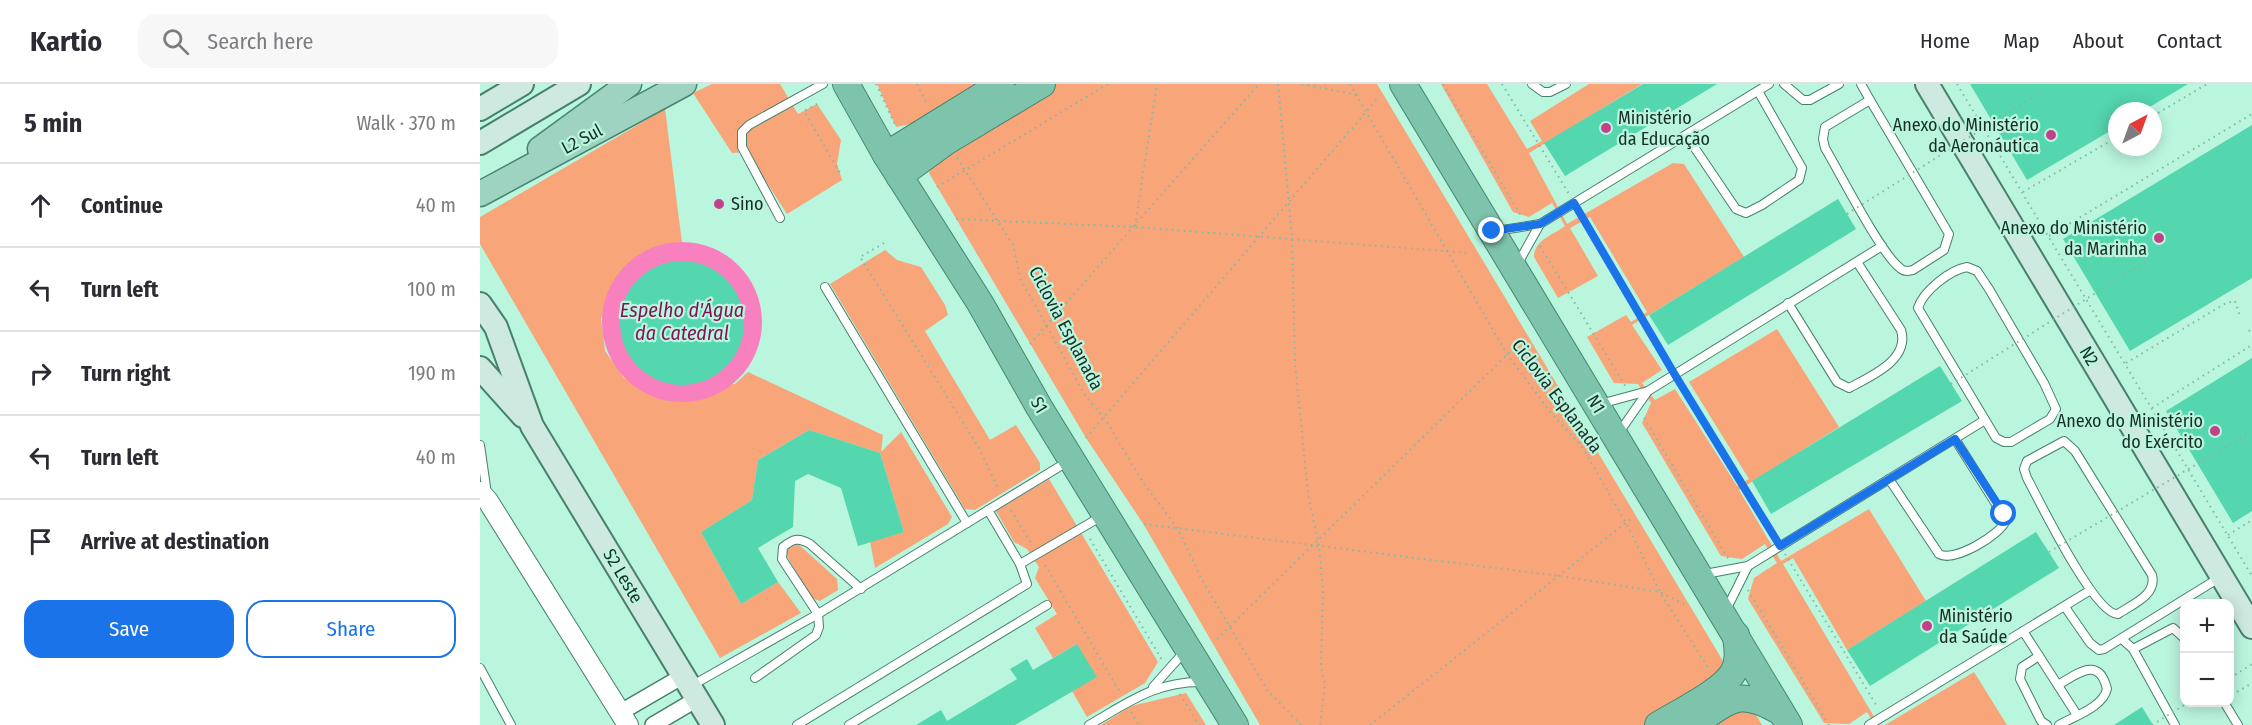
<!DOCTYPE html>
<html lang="en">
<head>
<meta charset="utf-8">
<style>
	body { margin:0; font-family:"Fira Sans Condensed",sans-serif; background:#f7f7f7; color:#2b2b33 }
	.controls { position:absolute; right:18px; bottom:18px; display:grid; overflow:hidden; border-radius:12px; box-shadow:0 3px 15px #0003 }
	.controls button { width:54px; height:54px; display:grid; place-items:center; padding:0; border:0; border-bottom:2px solid #e1e1e2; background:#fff; color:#2b2b33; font:30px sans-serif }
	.compass { position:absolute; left:1628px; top:18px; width:54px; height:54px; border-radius:50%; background:#fff; box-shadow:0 3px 15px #0003; rotate:41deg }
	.stop { position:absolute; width:18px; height:18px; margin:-14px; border:4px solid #1a73e8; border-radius:50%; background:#fff }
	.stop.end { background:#1a73e8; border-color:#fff; box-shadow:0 2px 6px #0008 }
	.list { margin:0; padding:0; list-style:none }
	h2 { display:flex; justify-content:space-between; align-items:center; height:78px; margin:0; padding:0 24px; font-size:26px }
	h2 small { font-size:20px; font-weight:400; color:#7c7c81 }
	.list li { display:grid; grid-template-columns:39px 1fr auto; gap:18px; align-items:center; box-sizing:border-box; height:84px; padding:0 24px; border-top:2px solid #e1e1e2 }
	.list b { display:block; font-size:22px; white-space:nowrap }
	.list em { font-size:20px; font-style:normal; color:#7c7c81 }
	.actions { display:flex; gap:12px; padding:18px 24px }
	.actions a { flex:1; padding:14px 0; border:2px solid #1a73e8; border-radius:18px; text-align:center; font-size:21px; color:#1a73e8 }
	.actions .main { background:#1a73e8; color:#fff }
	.icon { flex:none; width:33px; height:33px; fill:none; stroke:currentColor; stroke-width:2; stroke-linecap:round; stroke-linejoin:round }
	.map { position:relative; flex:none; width:1772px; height:641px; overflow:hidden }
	header { display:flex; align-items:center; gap:36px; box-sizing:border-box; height:84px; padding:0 30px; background:#fff; border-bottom:2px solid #e1e1e2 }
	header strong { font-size:28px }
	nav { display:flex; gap:33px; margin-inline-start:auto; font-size:21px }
	.search { width:420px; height:54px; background:#f7f7f7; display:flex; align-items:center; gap:15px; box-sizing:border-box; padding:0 21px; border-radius:18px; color:#7c7c81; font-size:22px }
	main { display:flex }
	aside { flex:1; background:#fff }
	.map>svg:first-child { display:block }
	.green { fill:#f7a579 }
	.water { fill:#f880be }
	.building { fill:#54d6ae }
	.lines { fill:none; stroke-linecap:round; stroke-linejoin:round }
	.service-casing { stroke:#47806c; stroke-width:10 }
	.minor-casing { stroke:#47806c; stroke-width:18 }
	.tertiary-casing { stroke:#47806c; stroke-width:22 }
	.secondary-casing { stroke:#47806c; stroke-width:26 }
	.primary-casing { stroke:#448670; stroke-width:27 }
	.trunk-casing { stroke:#448670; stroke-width:28 }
	.path { stroke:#86b6a4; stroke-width:2; stroke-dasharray:1.5 4.5; stroke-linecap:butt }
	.service { stroke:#fff; stroke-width:8 }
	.minor { stroke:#fff; stroke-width:15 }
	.tertiary { stroke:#fff; stroke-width:20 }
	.secondary { stroke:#cee9e0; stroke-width:22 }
	.primary { stroke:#9ed3c1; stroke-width:24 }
	.trunk { stroke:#7ec4ac; stroke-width:26 }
	.path-bridge { stroke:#86b6a4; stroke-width:2; stroke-dasharray:1.5 4.5; stroke-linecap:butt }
	.route { stroke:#1a73e8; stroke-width:8 }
	.poi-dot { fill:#c2418a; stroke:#baf5de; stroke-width:2 }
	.labels { text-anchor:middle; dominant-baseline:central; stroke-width:4.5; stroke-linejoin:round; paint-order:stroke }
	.poi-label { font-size:18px; fill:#172e26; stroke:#baf5de; text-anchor:start }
	.street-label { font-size:18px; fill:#172e26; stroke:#baf5de }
	.water-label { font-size:20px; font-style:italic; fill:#7f1355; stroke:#baf5de }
</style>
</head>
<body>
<header>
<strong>Kartio</strong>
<div class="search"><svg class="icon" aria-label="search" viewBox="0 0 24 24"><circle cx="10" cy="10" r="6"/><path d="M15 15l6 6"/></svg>Search here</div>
<nav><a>Home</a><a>Map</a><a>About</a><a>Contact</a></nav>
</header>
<main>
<aside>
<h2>5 min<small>Walk · 370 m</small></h2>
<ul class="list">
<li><svg class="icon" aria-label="ahead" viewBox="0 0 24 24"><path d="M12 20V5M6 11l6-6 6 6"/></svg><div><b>Continue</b></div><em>40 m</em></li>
<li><svg class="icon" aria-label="left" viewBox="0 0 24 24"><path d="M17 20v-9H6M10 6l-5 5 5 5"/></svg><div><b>Turn left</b></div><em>100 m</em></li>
<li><svg class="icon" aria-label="right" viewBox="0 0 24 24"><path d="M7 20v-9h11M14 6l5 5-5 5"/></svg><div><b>Turn right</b></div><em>190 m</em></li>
<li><svg class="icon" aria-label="left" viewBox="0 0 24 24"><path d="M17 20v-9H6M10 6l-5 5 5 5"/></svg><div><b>Turn left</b></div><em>40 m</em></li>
<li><svg class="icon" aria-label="arrive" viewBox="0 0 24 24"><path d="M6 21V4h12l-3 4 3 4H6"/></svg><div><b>Arrive at destination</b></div></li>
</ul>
<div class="actions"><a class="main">Save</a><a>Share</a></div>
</aside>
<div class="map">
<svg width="1772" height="641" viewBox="0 0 1772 641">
	<rect width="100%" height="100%" fill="#baf5de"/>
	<g class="green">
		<polygon points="232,0 300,0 318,30 337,20 361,56 357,80 362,96 307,130 267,68 252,69 213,9"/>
		<polygon points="397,0 504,0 431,40 416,43"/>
		<path d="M 575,0 L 897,0 L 1246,582 L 1168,641 L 780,641 L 664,441 L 606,354 L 449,89 C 455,65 550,15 575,0 Z"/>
		<path d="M 961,0 L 1007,0 L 1047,65 L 1062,57 L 1050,37 L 1109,0 L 1162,0 L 1049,69 L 1087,140 L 1193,79 L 1204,80 L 1264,173 L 1152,241 L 1182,286 L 1162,299 L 1175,316 L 1195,305 L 1257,402 L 1269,395 L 1209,298 L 1297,245 L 1359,343 L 1259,406 L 1301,477 L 1389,425 L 1446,517 L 1367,566 L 1313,474 L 1303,480 L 1399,641 L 1395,641 L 1387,628 L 1369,640 L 1344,639 L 1268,515 L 1274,494 L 1297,479 L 1285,460 L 1262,475 L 1241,472 L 1162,339 L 1171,319 L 1158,300 L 1134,299 L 1107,253 L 1146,231 L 1151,238 L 1167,228 L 1110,133 L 1090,144 L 1118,192 L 1078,214 L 1054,173 C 1054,156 1073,151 1085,142 L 1072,119 L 1049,133 L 1033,128 Z"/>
		<polygon points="185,25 202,159 187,160 121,234 125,267 144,294 169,309 255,300 268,288 403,351 401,368 421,348 472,433 468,440 395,484 390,457 424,448 400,369 329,346 278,376 272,416 221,448 261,520 298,498 321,529 240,574 0,160 0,133"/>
		<polygon points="405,166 417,176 441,183 465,221 468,231 445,247 510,356 536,341 560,379 560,386 495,426 485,425 350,200"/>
		<polygon points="569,395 678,578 665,599 607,633 592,607 597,560 573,574 555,544 577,530 555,494 559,483 547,465 534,458 516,427"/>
		<polygon points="317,459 357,495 358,506 340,517 332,514 308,474 306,467"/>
		<polygon points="1494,588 1527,641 1405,641"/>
		<polygon points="706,609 726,641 621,641 651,622"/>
		<polygon points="1263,624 1272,624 1282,641 1230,641"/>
	</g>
	<circle class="water" cx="202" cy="238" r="80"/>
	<g class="building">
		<polygon points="1163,0 1237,0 1085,92 1064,59"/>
		<polygon points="1490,0 1708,0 1663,27 1637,27 1637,43 1547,96"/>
		<polygon points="1772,41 1772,194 1650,267 1583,155"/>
		<polygon points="1358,115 1376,145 1188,261 1169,231"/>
		<circle cx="202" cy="239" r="62"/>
		<polygon points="1772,274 1772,427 1753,439 1686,327"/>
		<polygon points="1460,282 1482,317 1291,430 1272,397"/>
		<polygon points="329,346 400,369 424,448 378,462 361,404 328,390 315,397 313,443 278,464 298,498 261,520 221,448 272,416 278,376"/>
		<polygon points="1556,448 1579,484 1390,602 1367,566"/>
		<polygon points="597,560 617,593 535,641 436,641 461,626 467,637 537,595 530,585 547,575 553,586"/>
		<polygon points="1662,623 1673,641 1634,641"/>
	</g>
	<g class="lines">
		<g class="service-casing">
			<g id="service">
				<polyline points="1052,0 1063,8 1070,8 1086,0"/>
				<polyline points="1304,0 1323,16 1330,16 1359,0"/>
				<polyline points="1381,0 1390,16"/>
				<path d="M 1390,16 L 1469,150 L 1464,166 L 1433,186 C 1428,187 1424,188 1420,184 C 1401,170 1360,89 1345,64 L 1343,55 L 1345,43 Z"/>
				<polyline points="1206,51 1256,125 1266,129 1282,121 1319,96 1322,84 1278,7"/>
				<polyline points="300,134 262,63 262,48 269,41 343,0"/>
				<polyline points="1016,147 1060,140 1289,0"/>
				<polyline points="1037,181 1060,140"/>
				<path d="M 1487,183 L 1497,187 L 1509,205 L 1564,299 L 1576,325 L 1570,335 L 1531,358 L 1524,358 L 1516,354 L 1438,224 C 1443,207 1470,186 1487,183 Z"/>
				<polyline points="345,203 487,439 587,378"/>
				<path d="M 1308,219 L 1357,298 L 1369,304 C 1391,292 1430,276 1421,246 L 1377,178"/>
				<polyline points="1120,320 1168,307 1402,162"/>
				<polyline points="1138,350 1168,307"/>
				<path d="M 1584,357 L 1595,367 L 1672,491 C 1677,511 1653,520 1638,530 C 1615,532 1559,416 1547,394 L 1544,385 L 1547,377 Z"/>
				<polyline points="0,361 7,410"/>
				<path d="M 1409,395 L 1459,470 C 1473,479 1521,451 1526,436 L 1475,355"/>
				<polyline points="540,480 622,432"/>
				<polyline points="1225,490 1268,482 1505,336"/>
				<polyline points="1585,523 1610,559 1619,566 1624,565 1739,494"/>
				<polyline points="1246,526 1268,482"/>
				<polyline points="1543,547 1597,631"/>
				<polyline points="1642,555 1653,565 1695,641"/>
				<polyline points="1653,565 1693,544 1704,554"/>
				<polyline points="1559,572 1542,583 1540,595 1561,637 1567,641"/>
				<polyline points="0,584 31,641"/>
				<polyline points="275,594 336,551 339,543 338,530 487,439"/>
				<path d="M 1578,601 C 1597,590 1619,571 1627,605 C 1623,623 1595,632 1579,641"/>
				<path d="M 211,602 L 338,530 L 302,475 L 303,463 C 313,455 318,453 330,460 L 381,505"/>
				<polyline points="673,603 705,567"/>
				<polyline points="1744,618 1758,641"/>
				<polyline points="317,641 547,500 540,480 508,426"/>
				<polyline points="369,641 567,521"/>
				<path d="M 609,641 C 649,618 676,597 723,598"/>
				<polyline points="1389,641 1609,507"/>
			</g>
		</g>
		<g class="minor-casing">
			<g id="minor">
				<polyline points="141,628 203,592"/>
				<polyline points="173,641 217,615"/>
			</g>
		</g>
		<g class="tertiary-casing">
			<polyline id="tertiary" points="0,408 8,417 148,641"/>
		</g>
		<g class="secondary-casing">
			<g id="secondary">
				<polyline points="1447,0 1772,543"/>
				<polyline points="0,25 42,0"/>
				<polyline points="0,59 99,0"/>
				<polyline points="0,220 16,243 52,342 233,641"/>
				<polyline points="0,284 43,332"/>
			</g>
		</g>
		<g class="primary-casing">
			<g id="primary">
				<polyline points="60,65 149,0"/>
				<polyline points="0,110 204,0"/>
			</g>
		</g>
		<g class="trunk-casing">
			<g id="trunk">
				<polyline points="366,0 406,71 500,219 559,323 755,641"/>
				<polyline points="923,0 1309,641"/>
				<polyline points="406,71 521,0"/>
				<polyline points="419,92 467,57 562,0"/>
				<path d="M 1178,641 C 1197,629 1244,607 1254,587 C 1260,575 1257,563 1256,551"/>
				<path d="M 1212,641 C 1249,618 1257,602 1299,627"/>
			</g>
		</g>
		<g class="path">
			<polyline points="396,0 416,43"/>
			<polyline points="437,0 448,22"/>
			<polyline points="798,0 812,153 815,279 828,409 839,462 843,505 841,582 845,601 840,641"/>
			<polyline points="822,0 878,11"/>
			<polyline points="870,0 1027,270 1071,329 1101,361 1146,439 1180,508 1230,587"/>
			<polyline points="963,0 1041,132"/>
			<polyline points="1022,0 1089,110"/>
			<polyline points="1477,0 1772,492"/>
			<polyline points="337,20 324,27 360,89"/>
			<polyline points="1673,32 1727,0"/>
			<polyline points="477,74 533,161 541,196 605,311 625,335 664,400 698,445 722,496 788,607 821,641"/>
			<polyline points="457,103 628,0"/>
			<polyline points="1543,108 1637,53"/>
			<polyline points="1100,128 1189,281"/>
			<polyline points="476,135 655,143 990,169"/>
			<polyline points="655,142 677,0"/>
			<polyline points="1569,152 1772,30"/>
			<polyline points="404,159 380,173 499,364 519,406"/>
			<polyline points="1060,162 1146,303"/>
			<polyline points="1769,246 1772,251"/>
			<polyline points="550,260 779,0"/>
			<polyline points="1646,279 1746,219 1755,217 1760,232"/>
			<polyline points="1200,299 1294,452"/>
			<polyline points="1672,324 1772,261"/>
			<polyline points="1164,334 1249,476"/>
			<polyline points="606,354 898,14"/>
			<polyline points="531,426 551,459"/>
			<polyline points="664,440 1080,492 1180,508 1204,520"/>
			<polyline points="1748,451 1772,436"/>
			<polyline points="610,455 682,576"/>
			<polyline points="1305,470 1398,624"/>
			<polyline points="565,481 641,610"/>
			<polyline points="1268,506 1349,641"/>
			<polyline points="737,555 1042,256"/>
			<polyline points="1750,594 1772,580"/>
			<polyline points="700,610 719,641"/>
			<polyline points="1752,611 1772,599"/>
			<polyline points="651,628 659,641"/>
			<polyline points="890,641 1152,434"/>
		</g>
		<use href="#service" class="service"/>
		<use href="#minor" class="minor"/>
		<use href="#tertiary" class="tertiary"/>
		<use href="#secondary" class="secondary"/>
		<use href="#primary" class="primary"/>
		<use href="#trunk" class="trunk"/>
		<g class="path-bridge">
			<polyline points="1367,130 1564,6"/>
			<polyline points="1471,300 1665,178"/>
			<polyline points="1569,468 1769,349"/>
			<polyline points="1672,641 1709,618"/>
		</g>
	</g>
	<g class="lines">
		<polyline class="route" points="1012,147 1060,140 1094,119 1195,291 1300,462 1475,355 1524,430"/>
	</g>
	<g class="poi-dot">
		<circle cx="1126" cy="44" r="6"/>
		<circle cx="1571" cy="51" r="6"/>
		<circle cx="239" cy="120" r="6"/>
		<circle cx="1679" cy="154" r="6"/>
		<circle cx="1735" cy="347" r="6"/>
		<circle cx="1447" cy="542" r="6"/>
	</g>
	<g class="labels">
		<g class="poi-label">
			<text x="1138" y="34">Ministério<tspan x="1138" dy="21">da Educação</tspan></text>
			<text x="1559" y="41" text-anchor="end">Anexo do Ministério<tspan x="1559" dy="21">da Aeronáutica</tspan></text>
			<text x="251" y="120">Sino</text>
			<text x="1667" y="144" text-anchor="end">Anexo do Ministério<tspan x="1667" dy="21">da Marinha</tspan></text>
			<text x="1723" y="337" text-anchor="end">Anexo do Ministério<tspan x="1723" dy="21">do Exército</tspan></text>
			<text x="1459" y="532">Ministério<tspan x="1459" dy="21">da Saúde</tspan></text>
		</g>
		<g class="street-label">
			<text transform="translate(102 55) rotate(-28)">L2 Sul</text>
			<text transform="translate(586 244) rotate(62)">Ciclovia Esplanada</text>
			<text transform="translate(1609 272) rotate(59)">N2</text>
			<text transform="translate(1077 312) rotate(53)">Ciclovia Esplanada</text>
			<text transform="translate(1116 320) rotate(59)">N1</text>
			<text transform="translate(559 321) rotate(59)">S1</text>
			<text transform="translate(143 492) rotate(59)">S2 Leste</text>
		</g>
		<g class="water-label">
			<text x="202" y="226">Espelho d'Água<tspan x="202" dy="23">da Catedral</tspan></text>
		</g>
	</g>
</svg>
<div class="controls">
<button>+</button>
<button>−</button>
</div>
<svg class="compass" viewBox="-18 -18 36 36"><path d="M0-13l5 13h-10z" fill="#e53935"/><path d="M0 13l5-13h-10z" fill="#7c7c81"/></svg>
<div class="stop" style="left:1524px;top:430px"></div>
<div class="stop end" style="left:1012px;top:147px"></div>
</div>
</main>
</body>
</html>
